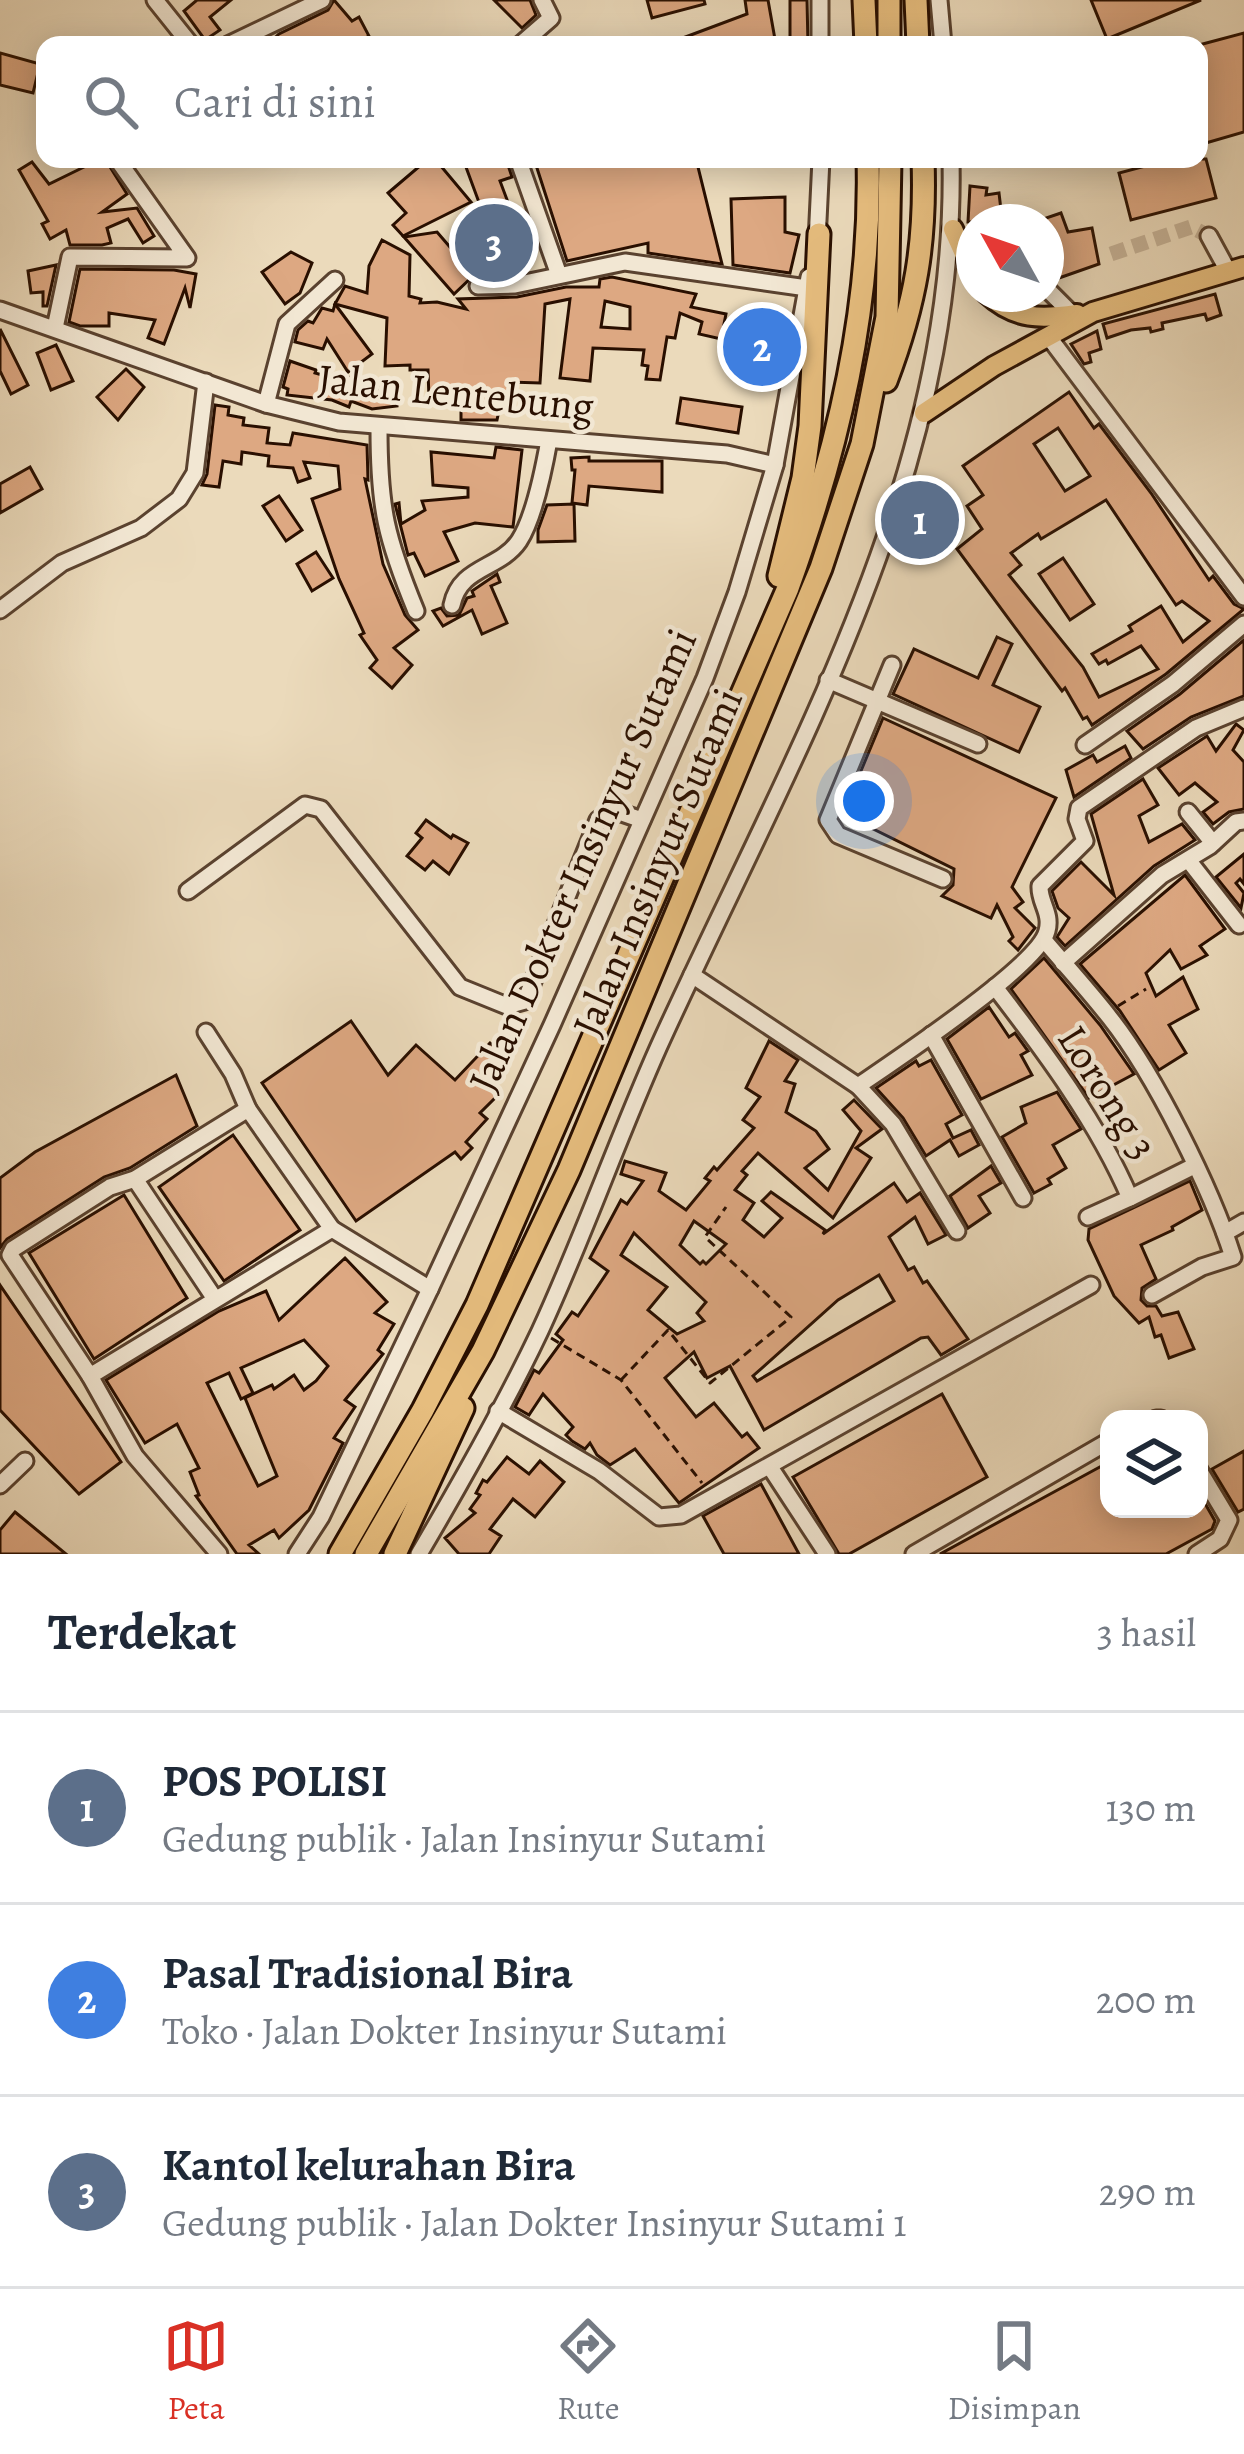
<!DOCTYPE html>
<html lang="id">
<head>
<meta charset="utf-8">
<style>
	body { margin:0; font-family:Alegreya,serif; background:#f2f2f3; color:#1f2937 }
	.controls { position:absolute; right:36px; bottom:36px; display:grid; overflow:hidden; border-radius:24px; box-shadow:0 6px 30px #0003 }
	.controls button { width:108px; height:108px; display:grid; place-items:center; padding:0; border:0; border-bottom:3px solid #e0e1e3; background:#fff; color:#1f2937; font:60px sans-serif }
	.compass { position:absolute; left:956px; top:204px; width:108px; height:108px; border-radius:50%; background:#fff; box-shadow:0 6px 30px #0003; rotate:310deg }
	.you { position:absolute; left:864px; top:801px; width:42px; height:42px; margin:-30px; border:9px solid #fff; border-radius:50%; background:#1a73e8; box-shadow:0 0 0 18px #1a73e833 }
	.badge { display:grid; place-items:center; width:78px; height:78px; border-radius:50%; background:#d93025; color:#fff; font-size:39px; font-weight:700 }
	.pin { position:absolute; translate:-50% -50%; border:6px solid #fff; box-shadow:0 3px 12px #0006 }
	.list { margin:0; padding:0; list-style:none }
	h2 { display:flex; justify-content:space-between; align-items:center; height:156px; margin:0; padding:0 48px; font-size:51px }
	h2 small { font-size:39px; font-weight:400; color:#747a83 }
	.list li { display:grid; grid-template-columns:78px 1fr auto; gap:36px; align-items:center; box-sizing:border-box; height:192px; padding:0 48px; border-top:3px solid #e0e1e3 }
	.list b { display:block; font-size:45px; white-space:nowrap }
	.list p { margin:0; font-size:39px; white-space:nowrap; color:#747a83 }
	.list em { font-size:39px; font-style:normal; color:#747a83 }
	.icon { flex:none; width:66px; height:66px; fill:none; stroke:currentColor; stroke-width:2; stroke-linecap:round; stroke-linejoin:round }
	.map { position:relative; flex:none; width:1244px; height:1554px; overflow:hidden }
	.search { position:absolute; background:#fff; box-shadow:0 6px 30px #0003; left:36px; right:36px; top:36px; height:132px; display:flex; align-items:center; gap:30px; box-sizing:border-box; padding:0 42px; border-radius:24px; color:#747a83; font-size:45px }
	.sheet { height:732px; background:#fff }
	nav { display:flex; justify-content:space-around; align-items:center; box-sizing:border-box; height:168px; border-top:3px solid #e0e1e3; background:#fff; font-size:33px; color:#747a83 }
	nav a { display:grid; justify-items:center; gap:6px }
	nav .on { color:#d93025 }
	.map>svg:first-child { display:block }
	.building { fill:#dda882; stroke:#290f00; stroke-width:3; fill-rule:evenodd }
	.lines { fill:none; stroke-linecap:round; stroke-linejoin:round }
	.minor-tunnel { stroke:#c4b196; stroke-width:15; stroke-dasharray:15 8; stroke-linecap:butt }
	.minor-casing { stroke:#5a422f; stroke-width:21 }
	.major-casing { stroke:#290f00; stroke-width:24 }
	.highway-casing { stroke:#290f00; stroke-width:27 }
	.path { stroke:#290f00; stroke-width:3; stroke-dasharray:9 6; stroke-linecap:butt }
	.minor { stroke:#f2e7d3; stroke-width:15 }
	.major { stroke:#e6bd7e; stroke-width:18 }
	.highway { stroke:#e6bd7e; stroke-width:21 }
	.labels { text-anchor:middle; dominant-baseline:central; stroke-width:9; stroke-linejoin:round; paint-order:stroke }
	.street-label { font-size:42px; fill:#290f00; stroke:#f2e7d3 }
</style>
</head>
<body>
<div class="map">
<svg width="1244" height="1554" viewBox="0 0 1244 1554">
	<rect width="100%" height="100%" fill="#ebdabb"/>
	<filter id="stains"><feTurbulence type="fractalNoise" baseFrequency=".00167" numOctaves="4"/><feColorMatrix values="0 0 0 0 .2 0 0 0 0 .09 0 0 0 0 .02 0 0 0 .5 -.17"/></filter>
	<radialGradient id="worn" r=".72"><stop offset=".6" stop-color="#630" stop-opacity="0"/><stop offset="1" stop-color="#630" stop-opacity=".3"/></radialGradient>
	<g class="building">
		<polygon points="197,0 231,0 210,17 220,30 205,40 184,11"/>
		<polygon points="334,0 352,21 359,17 369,36 351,45 267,45 279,34 328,10"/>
		<polygon points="494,0 530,0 536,15 522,28"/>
		<polygon points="647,0 704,0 705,4 652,18"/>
		<polygon points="745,0 768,0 776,45 664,45 747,14"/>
		<polygon points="790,0 807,0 808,45 790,45"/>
		<polygon points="1091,0 1201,0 1107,39"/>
		<polygon points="1244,33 1244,132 1199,145 1199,45"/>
		<polygon points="0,53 40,64 33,93 0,85"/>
		<polygon points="81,159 105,159 127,194 102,212 137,208 154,236 143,243 128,219 107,228 111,243 102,245 70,245 66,230 50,239 42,224 48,221 19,170 32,162 49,184 86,166"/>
		<polygon points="428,159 435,159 471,202 403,236 393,225 406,213 388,193"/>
		<polygon points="463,159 506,159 512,177 500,181 509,205 501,208 509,261 485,265 482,242 468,244 465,228 487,224"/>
		<polygon points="561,159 696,159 722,264 648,253 648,243 567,261 536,165"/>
		<polygon points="1140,159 1206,159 1216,198 1131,220 1119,173 1142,167"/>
		<polygon points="970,186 987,188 986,195 999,193 1001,210 989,211 989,222 968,222"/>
		<polygon points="785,197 785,232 799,235 790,273 733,265 731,199"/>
		<polygon points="1061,213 1068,232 1092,228 1099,264 1059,278 1051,253 1046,254 1046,218"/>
		<polygon points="437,232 474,275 454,294 404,237"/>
		<path d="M 382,240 L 410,255 L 409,296 L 421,299 L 420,303 L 437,302 L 466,309 L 458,299 L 517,297 L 566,287 L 599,287 L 600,279 L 612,277 L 696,294 L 691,307 L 726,314 L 721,339 L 699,334 L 702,322 L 680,313 L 675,338 L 667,337 L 660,380 L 646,379 L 648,366 L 642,365 L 644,350 L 593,348 L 590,381 L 560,378 L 570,299 L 545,304 L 540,383 L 509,382 L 508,406 L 500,406 L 497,420 L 461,420 L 461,401 L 429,399 L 428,370 L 410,370 L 410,365 L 385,366 L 387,318 L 335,304 L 345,286 L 367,293 L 369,266 ZM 605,301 L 630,307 L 630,329 L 601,327 Z"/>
		<polygon points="291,252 312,263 300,293 285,304 262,272"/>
		<polygon points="56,265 47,306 43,306 43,292 31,293 28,271"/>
		<polygon points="80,269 174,270 196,274 190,308 185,288 164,344 148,338 155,320 109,313 109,326 80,326 69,322"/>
		<polygon points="1215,294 1221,315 1207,320 1205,314 1162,323 1163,329 1151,332 1150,328 1131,330 1107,338 1103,324"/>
		<polygon points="335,304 372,354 348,372 327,339 323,349 295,342 298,330 308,321 313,323 322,308 333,311"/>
		<polygon points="0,329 28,385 11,394 0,371"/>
		<polygon points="1097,331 1101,349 1089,353 1091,362 1084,364 1071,344"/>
		<polygon points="56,345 73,381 51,390 37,353"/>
		<polygon points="290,361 316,370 315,373 357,385 352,378 378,385 376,393 396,390 397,406 372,409 351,401 349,407 332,400 287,395 288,389 283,387"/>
		<polygon points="126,369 144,387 118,420 97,397"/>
		<path d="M 1069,392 L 1094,428 L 1099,424 L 1151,493 L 1209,580 L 1213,576 L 1234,604 L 1244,609 L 1166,674 L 1092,725 L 1087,717 L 1083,719 L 1065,688 L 1062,691 L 957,549 L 982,529 L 967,506 L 983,495 L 963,466 ZM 1058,428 L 1090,476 L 1065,491 L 1034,444 ZM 1106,500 L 1176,605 L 1182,601 L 1209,621 L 1183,642 L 1161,606 L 1129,626 L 1132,631 L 1092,654 L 1099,664 L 1106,660 L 1108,664 L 1141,646 L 1158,669 L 1099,697 L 1083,667 L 1009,575 L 1021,565 L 1011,553 L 1038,534 L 1041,539 Z"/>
		<polygon points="681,398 742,407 738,433 677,423"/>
		<polygon points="215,405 229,407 228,415 244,418 243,425 269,428 267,443 290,445 293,433 367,445 368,480 365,479 383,564 405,615 418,630 394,648 412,665 392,688 370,668 377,660 360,635 364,633 339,579 312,499 340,489 338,466 304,462 310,478 298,482 293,468 268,466 269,456 242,452 241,464 223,461 219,487 202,485 207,474"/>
		<polygon points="496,447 522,450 513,527 475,523 444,532 458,561 425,576 414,553 408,555 395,504 399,503 401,524 425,510 422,501 468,497 468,488 433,485 431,452 494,458"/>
		<polygon points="589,457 589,461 662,461 662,492 589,486 587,505 572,503 575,470 572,470 571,458"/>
		<polygon points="30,467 42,489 0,513 0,484"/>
		<polygon points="279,496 302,530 286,541 263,506"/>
		<polygon points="574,504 575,541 538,542 538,530 547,505"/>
		<polygon points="316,552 333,578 312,591 297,564"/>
		<polygon points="1063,558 1094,604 1070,620 1039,574"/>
		<polygon points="497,574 500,582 491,586 507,623 482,634 472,610 443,626 433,611 441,608 447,616 459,615 467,598 474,596 472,591"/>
		<polygon points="997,637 1012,644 993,685 1040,707 1019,752 893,694 914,649 978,678"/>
		<polygon points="1244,640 1244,696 1191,717 1143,749 1127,731 1180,694"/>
		<polygon points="883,718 1056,798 1012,887 1023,902 1015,908 1035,928 1018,950 1009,941 1013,937 997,905 991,918 942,896 953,885 954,869 843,814"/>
		<polygon points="1236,724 1244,730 1233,750 1244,762 1244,809 1229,812 1213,824 1203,812 1217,802 1195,783 1179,795 1158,768 1207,736 1216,751"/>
		<polygon points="1125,746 1131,758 1074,797 1066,770 1093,755 1097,762"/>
		<polygon points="1143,779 1158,805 1139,816 1149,842 1182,824 1195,840 1154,866 1065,946 1057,937 1069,918 1058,908 1052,891 1081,862 1114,895 1091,814"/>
		<polygon points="426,820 451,838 453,835 468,843 449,874 433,861 425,870 407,856 422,838 416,833"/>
		<polygon points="1244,854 1244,884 1240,879 1236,883 1244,893 1241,908 1216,877"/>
		<polygon points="1185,875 1225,929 1200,946 1207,955 1181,969 1170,950 1146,973 1156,996 1183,977 1198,1009 1169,1025 1186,1053 1159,1070 1120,1011 1080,964"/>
		<polygon points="1044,958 1100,1025 1134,1074 1089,1098 1011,989"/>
		<polygon points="989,1007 1009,1037 1015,1033 1028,1051 1021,1055 1032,1075 981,1099 947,1039"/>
		<polygon points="351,1021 388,1075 416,1045 455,1080 490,1043 508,1058 487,1083 499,1094 480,1113 487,1119 466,1142 472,1148 461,1159 455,1152 356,1221 262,1083"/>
		<path d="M 769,1041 L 798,1060 L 785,1081 L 795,1084 L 786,1112 L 816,1131 L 829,1149 L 805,1168 L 828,1190 L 861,1131 L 843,1110 L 854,1100 L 882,1129 L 856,1148 L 871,1158 L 833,1218 L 758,1153 L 742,1171 L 747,1175 L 735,1190 L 754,1203 L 743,1220 L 764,1237 L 782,1218 L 762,1201 L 771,1192 L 825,1230 L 823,1234 L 894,1183 L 907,1202 L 920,1193 L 946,1235 L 928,1244 L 915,1217 L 889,1237 L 908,1270 L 914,1267 L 923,1283 L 927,1281 L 968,1339 L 941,1355 L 928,1337 L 921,1338 L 764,1430 L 730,1366 L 707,1378 L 694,1352 L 665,1378 L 696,1417 L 714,1403 L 742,1437 L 747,1433 L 759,1448 L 679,1503 L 635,1449 L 610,1465 L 597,1455 L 590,1443 L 585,1449 L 572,1441 L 566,1435 L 573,1427 L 543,1394 L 529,1415 L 515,1407 L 534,1370 L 539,1373 L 563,1340 L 556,1334 L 572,1312 L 578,1316 L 608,1271 L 590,1258 L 621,1200 L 627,1204 L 643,1181 L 621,1174 L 625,1161 L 666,1173 L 659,1191 L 686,1210 L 710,1181 L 705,1178 L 714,1167 L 717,1170 L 754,1128 L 743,1120 L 760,1097 L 746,1088 ZM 694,1221 L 726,1244 L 706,1264 L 703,1261 L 700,1264 L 680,1245 ZM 634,1233 L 706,1302 L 697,1313 L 704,1321 L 677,1334 L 648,1310 L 667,1287 L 621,1255 ZM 879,1275 L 894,1301 L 757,1381 L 753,1376 L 838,1300 Z"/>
		<polygon points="931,1060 962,1115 946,1124 953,1138 971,1130 979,1145 959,1156 950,1140 926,1156 903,1118 876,1088 916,1061 919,1066"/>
		<polygon points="176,1075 197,1126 130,1168 104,1177 7,1239 0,1248 0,1178 35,1152"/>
		<polygon points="1057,1092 1081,1129 1053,1145 1066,1168 1048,1179 1051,1184 1034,1193 1002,1137 1026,1123 1021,1107"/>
		<polygon points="233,1135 300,1230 224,1281 159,1187"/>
		<polygon points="991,1166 1001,1183 979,1196 990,1213 968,1228 950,1196"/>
		<polygon points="1190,1181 1202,1210 1172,1227 1173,1230 1141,1245 1156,1279 1142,1288 1141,1300 1147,1306 1156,1306 1162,1316 1178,1312 1194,1349 1169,1358 1161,1335 1155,1337 1149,1317 1139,1323 1114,1296 1088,1240 1089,1229"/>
		<polygon points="124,1195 187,1298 94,1359 29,1253"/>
		<path d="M 345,1258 L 387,1302 L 375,1313 L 394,1324 L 378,1350 L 383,1354 L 345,1400 L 355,1407 L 334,1438 L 343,1443 L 309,1510 L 279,1538 L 274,1530 L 249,1545 L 259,1554 L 237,1554 L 196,1496 L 199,1495 L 190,1472 L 199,1468 L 177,1424 L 145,1443 L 106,1380 L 219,1311 L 266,1291 L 279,1320 ZM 304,1340 L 328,1366 L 316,1381 L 304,1390 L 294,1375 L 274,1389 L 272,1385 L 245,1398 L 277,1476 L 258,1486 L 207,1383 L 229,1373 L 241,1399 L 253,1393 L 241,1368 Z"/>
		<polygon points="0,1285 121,1462 79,1494 0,1410"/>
		<polygon points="942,1394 987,1477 849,1554 839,1554 793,1477"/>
		<polygon points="1244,1451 1244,1509 1238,1512 1212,1469"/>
		<polygon points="507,1457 529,1474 540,1461 564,1482 535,1517 513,1499 490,1529 501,1536 489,1554 459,1554 445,1538 475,1513 470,1509 480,1495 476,1493 483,1480 487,1482"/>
		<polygon points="1109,1462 1109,1509 1199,1509 1199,1493 1215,1521 1212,1529 1166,1554 940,1554"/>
		<polygon points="761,1484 799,1554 724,1554 703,1516"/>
		<polygon points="15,1512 66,1554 0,1554 0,1530"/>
	</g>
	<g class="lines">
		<polyline class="minor-tunnel" points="1111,254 1191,227 1209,236"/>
		<g class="minor-casing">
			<g id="minor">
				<polyline points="155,0 191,45"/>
				<polyline points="820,0 820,45"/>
				<polyline points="939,0 943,45"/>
				<polyline points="228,45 322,0"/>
				<polyline points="520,45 551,18 542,0"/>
				<polyline points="518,159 559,275"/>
				<polyline points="1209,236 1228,271"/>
				<polyline points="817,241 821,159"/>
				<polyline points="478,286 515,285 625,262 807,288"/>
				<polyline points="1046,288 1073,315"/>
				<polyline points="0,310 266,404 339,422 727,454 775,465"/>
				<polyline points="55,328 70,257 187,258 117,159"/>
				<polyline points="1048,336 1244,597"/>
				<polyline points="266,404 287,324 335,280"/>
				<path d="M 379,429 C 379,508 386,538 416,611"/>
				<path d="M 452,605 C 460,566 499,570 519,541 C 534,518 544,468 549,440"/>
				<polyline points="0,610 62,563 141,528 179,499 195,473 206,382"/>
				<polyline points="892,665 828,820 838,835 943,879"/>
				<polyline points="828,680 978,744"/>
				<polyline points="1085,745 1173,684 1244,624"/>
				<polyline points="1188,812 1213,843"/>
				<polyline points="1189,861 1239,925"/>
				<polyline points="188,891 305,805 321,809 460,987 507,1006 525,1001 598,820 613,810 642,820"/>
				<path d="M 1044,940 C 1066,966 1089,991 1110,1018 C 1155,1075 1211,1188 1233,1257 L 1202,1267 L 1152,1295"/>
				<polyline points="1063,963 1162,875 1210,846 1236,822 1244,821"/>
				<path d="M 692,975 L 858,1086 C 893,1062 1039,965 1047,931 C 1052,913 1039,902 1040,886 L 1085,841 L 1077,819 L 1079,808 L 1196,728 L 1244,708"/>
				<path d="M 995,987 C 1045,1052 1098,1123 1130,1198 L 1088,1217"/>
				<polyline points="206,1032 233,1074 248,1109 135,1179 110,1187 13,1249 10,1255 90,1376 332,1229 430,1289"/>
				<polyline points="931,1035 1023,1198"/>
				<polyline points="858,1086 893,1124 957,1231"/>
				<polyline points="248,1109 332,1229"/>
				<polyline points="135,1179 215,1299"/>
				<polyline points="1130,1198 1194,1166"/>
				<polyline points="1225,1233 1244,1222"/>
				<polyline points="90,1376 135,1456 219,1554"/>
				<polyline points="498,1411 599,1471 659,1517 681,1515 1091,1285"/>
				<polyline points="1156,1419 1161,1419"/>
				<polyline points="770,1467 827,1554"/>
				<polyline points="0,1485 25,1461"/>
				<polyline points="297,1554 321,1517 430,1289 552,1025 705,678 737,592 775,465 809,277"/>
				<path d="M 419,1554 C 462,1481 504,1407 540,1331 C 583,1238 617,1140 659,1046 C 787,763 958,480 951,159"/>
				<polyline points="914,1554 1109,1441"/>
				<polyline points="1197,1554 1220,1539 1229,1520 1199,1470"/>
			</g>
		</g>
		<g class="major-casing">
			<g id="major">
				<polyline points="953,229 974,276"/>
				<path d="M 987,294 C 1015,320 1041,319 1077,314"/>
				<polyline points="924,413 994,366 1093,312 1244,267"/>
			</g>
		</g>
		<g class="highway-casing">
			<g id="highway">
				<polyline points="864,0 866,45"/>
				<polyline points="889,0 889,45"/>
				<polyline points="916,0 918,45"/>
				<path d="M 886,381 C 916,302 926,243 923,159"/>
				<polyline points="779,576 803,478 810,426 819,234"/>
				<path d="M 340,1554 L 423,1410 L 477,1305 L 788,588 C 838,449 872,307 868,159"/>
				<polyline points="366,1554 483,1351 569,1170 821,568 862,444 887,317 890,159"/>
				<polyline points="395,1554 463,1408"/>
			</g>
		</g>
		<g class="path">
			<polyline points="1118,1006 1146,989"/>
			<polyline points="551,1338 621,1380 702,1483"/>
			<polyline points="621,1380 668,1330 710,1383 791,1317 705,1237 726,1207"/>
		</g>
		<use href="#minor" class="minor"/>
		<use href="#major" class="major"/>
		<use href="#highway" class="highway"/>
	</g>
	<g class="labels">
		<g class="street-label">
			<text transform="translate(456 392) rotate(6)">Jalan Lentebung</text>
			<text transform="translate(582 860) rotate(-66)">Jalan Dokter Insinyur Sutami</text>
			<text transform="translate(657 862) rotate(-67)">Jalan Insinyur Sutami</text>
			<text transform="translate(1108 1092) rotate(58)">Lorong 3</text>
		</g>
	</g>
	<rect width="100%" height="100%" filter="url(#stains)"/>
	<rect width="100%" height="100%" fill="url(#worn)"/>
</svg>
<div class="controls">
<button><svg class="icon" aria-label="layers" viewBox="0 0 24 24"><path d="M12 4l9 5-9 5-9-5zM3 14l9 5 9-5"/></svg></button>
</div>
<svg class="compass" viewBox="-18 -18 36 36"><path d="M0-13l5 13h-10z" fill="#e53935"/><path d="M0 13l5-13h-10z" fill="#747a83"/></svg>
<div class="you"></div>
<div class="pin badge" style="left:920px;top:520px;background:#5c6f8a">1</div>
<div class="pin badge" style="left:762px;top:347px;background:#3f7fe0">2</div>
<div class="pin badge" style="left:494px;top:243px;background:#5c6f8a">3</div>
<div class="search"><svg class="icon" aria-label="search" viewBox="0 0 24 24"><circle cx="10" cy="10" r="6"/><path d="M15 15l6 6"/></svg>Cari di sini</div>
</div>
<section class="sheet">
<h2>Terdekat<small>3 hasil</small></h2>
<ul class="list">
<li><span class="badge" style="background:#5c6f8a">1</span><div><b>POS POLISI</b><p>Gedung publik · Jalan Insinyur Sutami</p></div><em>130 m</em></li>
<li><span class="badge" style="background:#3f7fe0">2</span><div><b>Pasal Tradisional Bira</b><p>Toko · Jalan Dokter Insinyur Sutami</p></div><em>200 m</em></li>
<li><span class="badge" style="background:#5c6f8a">3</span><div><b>Kantol kelurahan Bira</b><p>Gedung publik · Jalan Dokter Insinyur Sutami 1</p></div><em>290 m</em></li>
</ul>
</section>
<nav>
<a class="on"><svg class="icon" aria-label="map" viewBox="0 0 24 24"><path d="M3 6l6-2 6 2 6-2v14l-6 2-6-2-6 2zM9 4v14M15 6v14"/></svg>Peta</a>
<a><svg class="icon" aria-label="directions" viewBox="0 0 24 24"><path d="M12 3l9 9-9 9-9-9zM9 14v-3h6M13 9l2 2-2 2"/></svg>Rute</a>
<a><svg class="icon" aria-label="saved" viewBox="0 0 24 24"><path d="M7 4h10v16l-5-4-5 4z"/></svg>Disimpan</a>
</nav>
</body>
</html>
